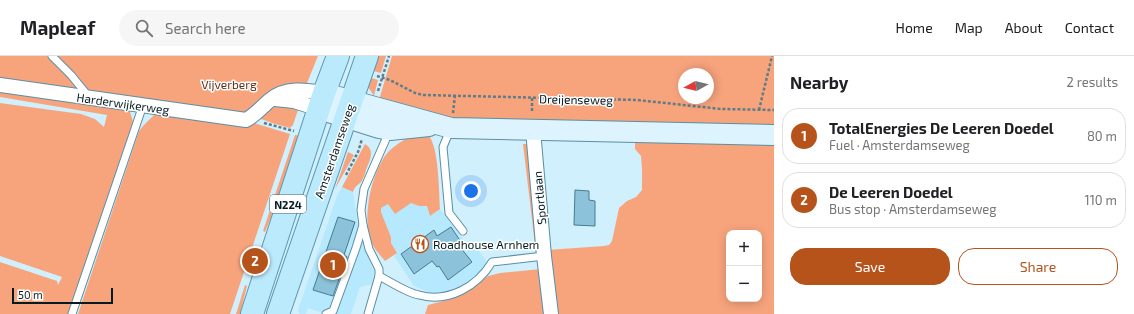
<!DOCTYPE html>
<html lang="en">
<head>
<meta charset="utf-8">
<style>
	body { margin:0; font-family:"Exo 2",sans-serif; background:#f6f6f6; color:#202124 }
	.controls { position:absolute; right:12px; bottom:12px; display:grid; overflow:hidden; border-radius:8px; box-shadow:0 2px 10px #0003 }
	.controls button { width:36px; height:36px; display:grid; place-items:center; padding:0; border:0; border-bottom:1px solid #e0e0e0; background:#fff; color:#202124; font:20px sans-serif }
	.compass { position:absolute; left:678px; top:12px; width:36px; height:36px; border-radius:50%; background:#fff; box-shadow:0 2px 10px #0003; rotate:262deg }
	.scale { position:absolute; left:12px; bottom:10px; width:101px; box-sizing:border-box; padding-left:4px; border:2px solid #051b23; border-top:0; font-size:11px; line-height:14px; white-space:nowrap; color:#051b23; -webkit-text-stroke:3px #fff; paint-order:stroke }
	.you { position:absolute; left:471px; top:135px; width:14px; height:14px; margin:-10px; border:3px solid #fff; border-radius:50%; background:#1a73e8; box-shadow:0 0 0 6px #1a73e833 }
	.badge { display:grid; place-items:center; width:26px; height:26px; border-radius:50%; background:#b6531b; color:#fff; font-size:13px; font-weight:700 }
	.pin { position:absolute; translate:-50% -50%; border:2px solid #fff; box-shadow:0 1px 4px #0006 }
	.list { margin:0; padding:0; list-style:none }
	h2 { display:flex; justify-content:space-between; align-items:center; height:52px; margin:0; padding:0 16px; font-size:17px }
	h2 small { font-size:13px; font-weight:400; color:#757577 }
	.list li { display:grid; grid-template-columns:26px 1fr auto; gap:12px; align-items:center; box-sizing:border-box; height:56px; margin:0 8px 8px; padding:0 8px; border:1px solid #e0e0e0; border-radius:16px }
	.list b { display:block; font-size:15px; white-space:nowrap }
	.list p { margin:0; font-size:13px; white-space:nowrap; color:#757577 }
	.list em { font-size:13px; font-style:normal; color:#757577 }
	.actions { display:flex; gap:8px; padding:12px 16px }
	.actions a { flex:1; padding:9px 0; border:1px solid #b6531b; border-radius:16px; text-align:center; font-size:14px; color:#b6531b }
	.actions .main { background:#b6531b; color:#fff }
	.icon { flex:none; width:22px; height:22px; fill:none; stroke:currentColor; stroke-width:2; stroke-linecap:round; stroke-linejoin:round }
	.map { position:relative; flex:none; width:774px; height:258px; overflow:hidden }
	header { display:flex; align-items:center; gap:24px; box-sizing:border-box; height:56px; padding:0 20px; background:#fff; border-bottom:1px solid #e0e0e0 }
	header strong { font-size:19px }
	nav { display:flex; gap:22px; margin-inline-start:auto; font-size:14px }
	.search { width:280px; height:36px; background:#f6f6f6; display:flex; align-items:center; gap:10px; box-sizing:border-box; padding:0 14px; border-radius:22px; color:#757577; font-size:15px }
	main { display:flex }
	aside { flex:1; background:#fff }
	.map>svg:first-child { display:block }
	.built { fill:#b6e9fe }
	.green { fill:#f7a47d; fill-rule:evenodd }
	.building { fill:#8dc3da; stroke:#477b90 }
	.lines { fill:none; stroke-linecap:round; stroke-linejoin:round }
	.lane-casing { stroke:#5a8fa4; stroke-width:9 }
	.street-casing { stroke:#5a8fa4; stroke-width:16 }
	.secondary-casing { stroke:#5a8fa4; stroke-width:22 }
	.primary-casing { stroke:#5d98b0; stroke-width:24 }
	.path { stroke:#627c87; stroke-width:2.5; stroke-dasharray:3 2; stroke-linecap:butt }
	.lane { stroke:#fff; stroke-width:7 }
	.street { stroke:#fff; stroke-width:14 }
	.secondary { stroke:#ddf4fe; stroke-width:20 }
	.primary { stroke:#bbeafd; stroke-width:22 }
	.labels { text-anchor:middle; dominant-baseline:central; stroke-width:3; stroke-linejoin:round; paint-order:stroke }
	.shield { fill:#fff; stroke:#505f65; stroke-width:1 }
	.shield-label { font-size:11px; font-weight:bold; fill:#051b23 }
	.park-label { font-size:12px; fill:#5f2f17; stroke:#fff }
	.street-label { font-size:12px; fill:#051b23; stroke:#fff }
	.poi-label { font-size:12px; fill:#051b23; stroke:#fff; text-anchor:start }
</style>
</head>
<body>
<header>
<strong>Mapleaf</strong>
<div class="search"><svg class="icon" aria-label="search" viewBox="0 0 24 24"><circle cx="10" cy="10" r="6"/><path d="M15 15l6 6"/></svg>Search here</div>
<nav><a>Home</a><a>Map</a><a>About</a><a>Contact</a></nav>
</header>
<main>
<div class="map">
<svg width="774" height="258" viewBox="0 0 774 258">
	<rect width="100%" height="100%" fill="#d0f0fe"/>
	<g class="built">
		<polygon points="342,131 353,136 358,169 374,216 373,228 360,231 351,258 325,258 308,252 306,258 299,258 298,254 337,140"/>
		<polygon points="388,147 411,147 419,150 427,150 430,160 440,153 464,184 465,190 475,189 487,206 484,214 465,230 448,236 436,238 428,236 414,230 394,200 397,197 391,187 391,181 381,156 381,152"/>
	</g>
	<g class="green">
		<polygon points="0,0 318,0 307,27 305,29 256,50 242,58 0,25"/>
		<polygon points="374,0 386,0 381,17 370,14"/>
		<path d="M 392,0 L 774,0 L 774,73 L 458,66 L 379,44 ZM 684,18 L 708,18 L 708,42 L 684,42 Z"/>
		<polygon points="368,21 378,24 374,40 368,31"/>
		<polygon points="0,33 129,52 133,66 68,258 0,258 0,206 57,225 58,229 62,221 0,200 0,47 81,58 95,63 104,71 107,59 0,41"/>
		<polygon points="274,49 290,49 298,54 293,69 290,72 275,68 261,63 259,61"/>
		<polygon points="157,56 254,67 290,78 230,258 78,258 139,75 143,70"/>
		<polygon points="295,79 301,80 283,132 265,176 263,175"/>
		<path d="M 428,79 C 439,89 439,137 440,153 L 430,160 L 427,150 L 419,150 L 411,147 L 395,158 L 388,148 L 381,152 L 381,156 L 391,181 L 391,187 L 397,197 L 385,205 C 380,199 374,193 371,185 C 362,162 371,120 385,100 C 390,93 397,88 404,84 C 411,80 420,80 428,79 Z"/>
		<path d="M 635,82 L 774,85 L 774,258 L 555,258 L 547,194 L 604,190 L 609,189 L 612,185 L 619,152 L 627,145 L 636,141 L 642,134 L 642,113 L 641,100 L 635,93 ZM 729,177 L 759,177 L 759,243 L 729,243 Z"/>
		<path d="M 365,88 C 376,94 369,106 366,114 C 365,118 363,123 361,126 C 357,130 355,130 353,136 L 342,131 Z"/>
		<polygon points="523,88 526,88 529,91 538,196 536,197"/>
		<polygon points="348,96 354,99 335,133"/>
		<polygon points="541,213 547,258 425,258 428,249 451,243 468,235 488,220 500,217"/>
		<polygon points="245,229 247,230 240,258 236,258"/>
	</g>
	<g class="building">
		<polygon points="575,134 589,135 589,144 595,145 595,170 574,169"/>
		<polygon points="338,161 355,166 344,199 347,201 333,240 313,234"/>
		<polygon points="451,171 463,189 460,191 472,206 448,224 439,210 437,211 432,205 414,218 401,198 434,174 437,180"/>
	</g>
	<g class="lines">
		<g class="lane-casing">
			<g id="lane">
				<polyline points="52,0 71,19 89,41"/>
				<polyline points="450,74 443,91 449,157 463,175"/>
				<path d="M 379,220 C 391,226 407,237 419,239 C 448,247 477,231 492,206 L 544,200"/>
				<polyline points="72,258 143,49"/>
				<polyline points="326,258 333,255 356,192 363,169"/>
				<polyline points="368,258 379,220 379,213 369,193 363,169 361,154 364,133 389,76"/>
			</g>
		</g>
		<g class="street-casing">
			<g id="street">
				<path d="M 0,29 L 246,64 C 255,59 262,51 270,44 C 285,31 306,34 324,37"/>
				<polyline points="275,43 294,45 319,53"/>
				<polyline points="533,74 544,200 551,258"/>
			</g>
		</g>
		<g class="secondary-casing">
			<g id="secondary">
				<polyline points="324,37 451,72 774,79"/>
				<polyline points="319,53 379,72 390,74 429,70"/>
			</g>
		</g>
		<g class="primary-casing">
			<g id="primary">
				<polyline points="252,258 324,37 338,0"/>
				<polyline points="278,258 367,0"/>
			</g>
		</g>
		<g class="path">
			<polyline points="377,20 390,24 415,37 423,39 637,44 721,53 774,54"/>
			<polyline points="378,35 389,0"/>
			<polyline points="532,42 532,57"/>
			<polyline points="759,54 772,0"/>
			<polyline points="453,57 455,39"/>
			<polyline points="264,67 294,75"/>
			<polyline points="346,119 358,96 362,83"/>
		</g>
		<use href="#lane" class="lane"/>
		<use href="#street" class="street"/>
		<use href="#secondary" class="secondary"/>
		<use href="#primary" class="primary"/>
	</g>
	<defs>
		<g id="restaurant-ring" transform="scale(0.9)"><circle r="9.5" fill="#fff" stroke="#b6531b" stroke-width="1.5"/><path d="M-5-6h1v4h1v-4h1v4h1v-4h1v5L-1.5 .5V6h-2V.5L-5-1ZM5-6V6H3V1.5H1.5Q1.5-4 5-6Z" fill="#b6531b"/></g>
	</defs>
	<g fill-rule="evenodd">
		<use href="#restaurant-ring" x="420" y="188"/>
	</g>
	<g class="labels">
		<rect class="shield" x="270" y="139" width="36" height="18" rx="3"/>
		<g class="shield-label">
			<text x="288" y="148">N224</text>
		</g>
		<g class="park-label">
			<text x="229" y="28">Vijverberg</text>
		</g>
		<g class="street-label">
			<text transform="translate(576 43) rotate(1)">Dreijenseweg</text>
			<text transform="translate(123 47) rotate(8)">Harderwijkerweg</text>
			<text transform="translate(334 95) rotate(-71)">Amsterdamseweg</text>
			<text transform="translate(539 142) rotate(-95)">Sportlaan</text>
		</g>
		<g class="poi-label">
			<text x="433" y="188">Roadhouse Arnhem</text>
		</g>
	</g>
</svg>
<div class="controls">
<button>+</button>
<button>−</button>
</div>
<svg class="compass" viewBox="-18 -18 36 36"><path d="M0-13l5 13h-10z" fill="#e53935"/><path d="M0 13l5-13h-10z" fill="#757577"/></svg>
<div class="scale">50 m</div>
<div class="you"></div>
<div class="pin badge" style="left:333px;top:209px">1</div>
<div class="pin badge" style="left:255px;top:205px">2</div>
</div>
<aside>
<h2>Nearby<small>2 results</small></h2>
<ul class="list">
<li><span class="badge">1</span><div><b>TotalEnergies De Leeren Doedel</b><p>Fuel · Amsterdamseweg</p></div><em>80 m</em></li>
<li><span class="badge">2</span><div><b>De Leeren Doedel</b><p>Bus stop · Amsterdamseweg</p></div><em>110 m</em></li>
</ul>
<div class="actions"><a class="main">Save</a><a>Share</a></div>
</aside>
</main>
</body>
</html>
